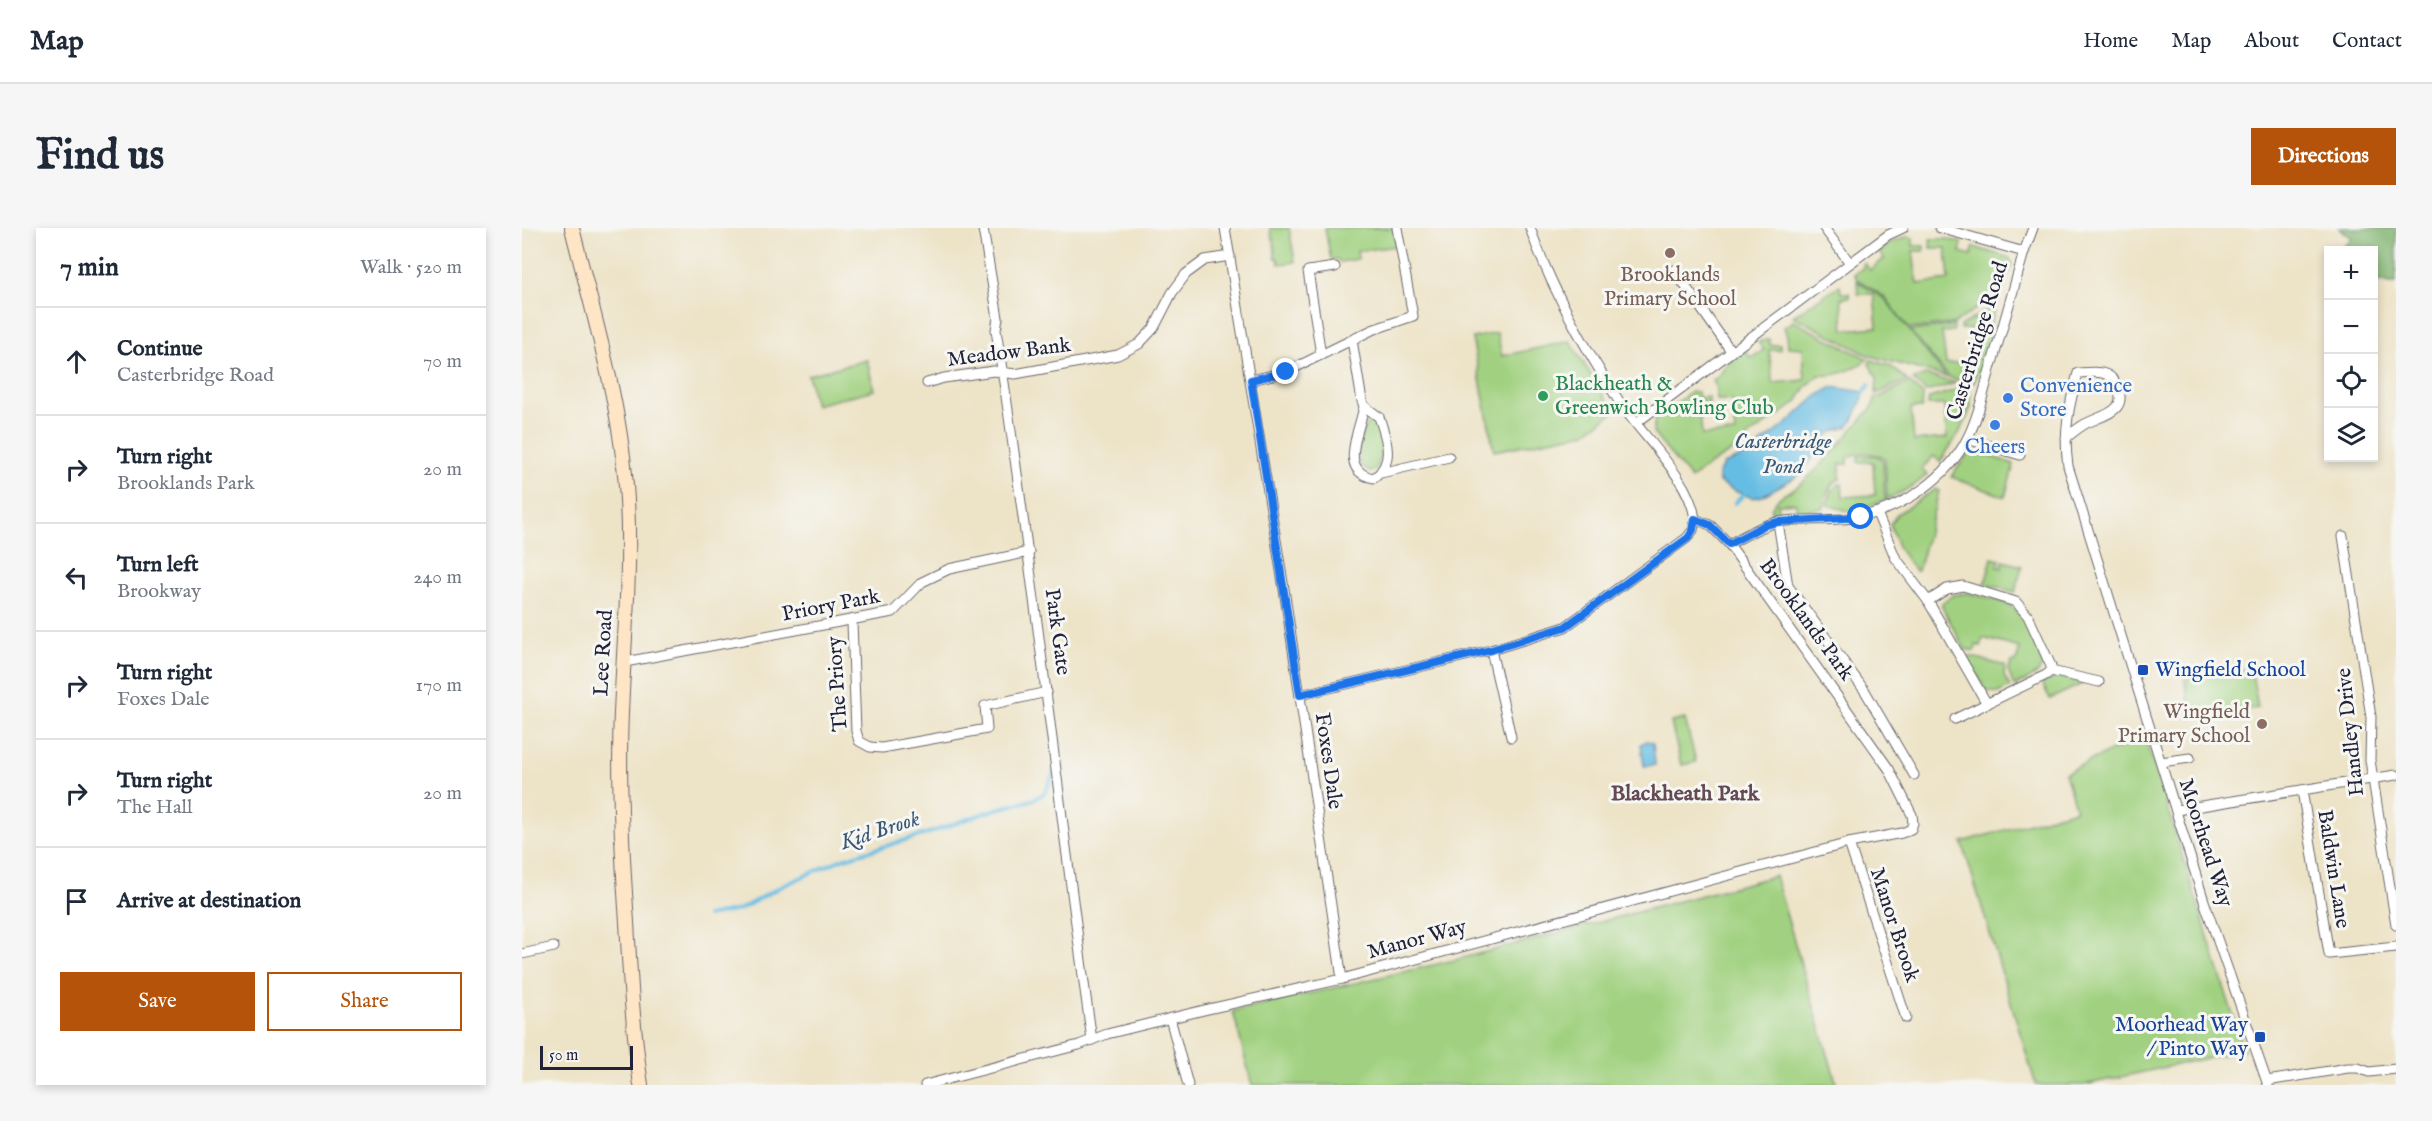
<!DOCTYPE html>
<html lang="en">
<head>
<meta charset="utf-8">
<style>
	body { margin:0; font-family:"IM FELL English",serif; background:#f6f6f7; color:#1f2937 }
	.controls { position:absolute; right:18px; top:18px; display:grid; overflow:hidden; border-radius:0px; box-shadow:0 3px 9px #0003 }
	.controls button { width:54px; height:54px; display:grid; place-items:center; padding:0; border:0; border-bottom:2px solid #e0e1e3; background:#fff; color:#1f2937; font:30px sans-serif }
	.scale { position:absolute; left:18px; bottom:15px; width:93px; box-sizing:border-box; padding-left:6px; border:3px solid #22223b; border-top:0; font-size:16px; line-height:21px; white-space:nowrap; color:#22223b; -webkit-text-stroke:4px #f6f6f2; paint-order:stroke }
	.stop { position:absolute; width:18px; height:18px; margin:-14px; border:4px solid #1a73e8; border-radius:50%; background:#fff }
	.stop.end { background:#1a73e8; border-color:#fff; box-shadow:0 2px 6px #0008 }
	.list { margin:0; padding:0; list-style:none }
	h2 { display:flex; justify-content:space-between; align-items:center; height:78px; margin:0; padding:0 24px; font-size:26px }
	h2 small { font-size:20px; font-weight:400; color:#747a83 }
	.list li { display:grid; grid-template-columns:39px 1fr auto; gap:18px; align-items:center; box-sizing:border-box; height:108px; padding:0 24px; border-top:2px solid #e0e1e3 }
	.list b { display:block; font-size:22px; white-space:nowrap }
	.list p { margin:0; font-size:20px; white-space:nowrap; color:#747a83 }
	.list em { font-size:20px; font-style:normal; color:#747a83 }
	.actions { display:flex; gap:12px; padding:18px 24px }
	.actions a { flex:1; padding:14px 0; border:2px solid #b45309; border-radius:0px; text-align:center; font-size:21px; color:#b45309 }
	.actions .main { background:#b45309; color:#fff }
	.icon { flex:none; width:33px; height:33px; fill:none; stroke:currentColor; stroke-width:2; stroke-linecap:round; stroke-linejoin:round }
	.map { position:relative; flex:none; width:1874px; height:857px; overflow:hidden; border-radius:0px }
	header { display:flex; align-items:center; gap:36px; box-sizing:border-box; height:84px; padding:0 30px; background:#fff; border-bottom:2px solid #e0e1e3 }
	header strong { font-size:28px }
	nav { display:flex; gap:33px; margin-inline-start:auto; font-size:21px }
	.intro { display:flex; align-items:center; justify-content:space-between; box-sizing:border-box; height:144px; padding:0 36px }
	h1 { margin:0; font-size:42px }
	.button { padding:15px 27px; border-radius:0px; background:#b45309; color:#fff; font-size:21px; font-weight:700 }
	main { display:flex; gap:36px; padding:0 36px }
	aside { flex:1; background:#fff; border-radius:0px; box-shadow:0 3px 9px #0003 }
	.map>svg:first-child { display:block }
	.green { fill:#a1d180; stroke:#627a5e; stroke-width:1.5 }
	.forest { fill:#80b36e; stroke:#516a54; stroke-width:1.5 }
	.water { fill:#66bde3; stroke:#44708f; stroke-width:1.5 }
	.lines { fill:none; stroke-linecap:round; stroke-linejoin:round }
	.stream { stroke:#66bde3; stroke-width:4 }
	.street-casing { stroke:#69666c; stroke-width:11 }
	.secondary-casing { stroke:#69666c; stroke-width:16 }
	.street { stroke:#fff; stroke-width:9 }
	.secondary { stroke:#fee5c5; stroke-width:14 }
	.route { stroke:#1a73e8; stroke-width:8 }
	.education-dot { fill:#8d6e63; stroke:#f6f6f2; stroke-width:2 }
	.leisure-dot { fill:#2e9e5b; stroke:#f6f6f2; stroke-width:2 }
	.shop-dot { fill:#3f7fe0; stroke:#f6f6f2; stroke-width:2 }
	.transit-dot { fill:#1a4fb4; stroke:#f6f6f2; stroke-width:2 }
	.labels { text-anchor:middle; dominant-baseline:central; stroke-width:6; stroke-linejoin:round; paint-order:stroke }
	.education-label { font-size:21px; fill:#785e54; stroke:#f6f6f2 }
	.street-label { font-size:21px; fill:#22223b; stroke:#f6f6f2 }
	.leisure-label { font-size:21px; fill:#27864d; stroke:#f6f6f2; text-anchor:start }
	.shop-label { font-size:21px; fill:#366cbe; stroke:#f6f6f2; text-anchor:start }
	.transit-label { font-size:21px; fill:#164399; stroke:#f6f6f2; text-anchor:start }
	.water-label { font-size:22px; font-style:italic; fill:#3a5876; stroke:#f6f6f2 }
	.neighbourhood-label { font-size:22px; font-weight:bold; fill:#644a54; stroke:#f6f6f2 }
</style>
</head>
<body>
<header>
<strong>Map</strong>
<nav><a>Home</a><a>Map</a><a>About</a><a>Contact</a></nav>
</header>
<div class="intro"><h1>Find us</h1><a class="button">Directions</a></div>
<main>
<aside>
<h2>7 min<small>Walk · 520 m</small></h2>
<ul class="list">
<li><svg class="icon" aria-label="ahead" viewBox="0 0 24 24"><path d="M12 20V5M6 11l6-6 6 6"/></svg><div><b>Continue</b><p>Casterbridge Road</p></div><em>70 m</em></li>
<li><svg class="icon" aria-label="right" viewBox="0 0 24 24"><path d="M7 20v-9h11M14 6l5 5-5 5"/></svg><div><b>Turn right</b><p>Brooklands Park</p></div><em>20 m</em></li>
<li><svg class="icon" aria-label="left" viewBox="0 0 24 24"><path d="M17 20v-9H6M10 6l-5 5 5 5"/></svg><div><b>Turn left</b><p>Brookway</p></div><em>240 m</em></li>
<li><svg class="icon" aria-label="right" viewBox="0 0 24 24"><path d="M7 20v-9h11M14 6l5 5-5 5"/></svg><div><b>Turn right</b><p>Foxes Dale</p></div><em>170 m</em></li>
<li><svg class="icon" aria-label="right" viewBox="0 0 24 24"><path d="M7 20v-9h11M14 6l5 5-5 5"/></svg><div><b>Turn right</b><p>The Hall</p></div><em>20 m</em></li>
<li><svg class="icon" aria-label="arrive" viewBox="0 0 24 24"><path d="M6 21V4h12l-3 4 3 4H6"/></svg><div><b>Arrive at destination</b></div></li>
</ul>
<div class="actions"><a class="main">Save</a><a>Share</a></div>
</aside>
<div class="map">
<svg width="1874" height="857" viewBox="0 0 1874 857">
	<rect width="100%" height="100%" fill="#f6f6f2"/>
	<filter id="ink" filterUnits="userSpaceOnUse"><feTurbulence type="fractalNoise" baseFrequency=".0167" numOctaves="2"/><feDisplacementMap in="SourceGraphic" scale="12" xChannelSelector="R" yChannelSelector="G"/><feConvolveMatrix kernelMatrix="1 2 1 2 8 2 1 2 1" color-interpolation-filters="sRGB"/></filter>
	<filter id="wash" filterUnits="userSpaceOnUse"><feTurbulence type="fractalNoise" baseFrequency=".008" numOctaves="4" result="noise"/><feDisplacementMap in="SourceGraphic" scale="24" xChannelSelector="R" yChannelSelector="G"/><feGaussianBlur stdDeviation="1.35" result="paint"/><feColorMatrix in="noise" values="0 0 0 0 0 0 0 0 0 0 0 0 0 0 0 0 0 1.4 0 .05"/><feComposite in="paint" operator="in"/></filter>
	<g filter="url(#wash)">
		<rect width="100%" height="100%" fill="#ede3c7"/>
		<g class="green">
			<polygon points="748,0 767,0 773,34 757,36 756,30 753,30 752,11 750,11"/>
			<polygon points="803,0 872,0 875,18 835,23 836,31 818,34 815,31 809,32"/>
			<polygon points="1387,8 1391,11 1391,18 1402,18 1402,23 1391,23 1395,56 1427,52 1424,20 1409,20 1408,11 1426,11 1440,15 1438,24 1449,27 1452,19 1488,30 1490,36 1487,45 1479,43 1474,59 1479,61 1478,64 1473,63 1471,67 1477,69 1475,77 1460,77 1433,95 1387,101 1364,70 1335,51 1332,46 1340,41 1342,35 1348,42 1362,31 1357,24 1369,15"/>
			<polygon points="1335,53 1363,71 1424,149 1346,127 1271,88 1318,57 1319,65 1327,65 1328,69 1319,70 1322,102 1355,99 1352,66 1336,66"/>
			<polygon points="1467,81 1473,83 1469,95 1471,100 1460,141 1456,144 1452,155 1428,150 1388,103 1432,97 1431,103 1420,104 1424,136 1456,133 1453,101 1438,101 1438,98"/>
			<path d="M 1271,93 L 1346,131 C 1331,142 1315,149 1297,147 L 1284,159 L 1274,175 L 1228,207 L 1214,221 L 1187,237 L 1169,251 L 1135,210 L 1131,204 L 1133,191 L 1169,164 L 1176,164 L 1177,170 L 1187,169 L 1187,175 L 1177,175 L 1180,207 L 1213,205 L 1210,172 L 1195,172 L 1194,160 L 1191,152 L 1198,147 L 1204,136 L 1224,123 L 1229,130 L 1242,122 L 1236,114 L 1247,111 L 1248,117 L 1258,117 L 1258,122 L 1247,122 L 1251,155 L 1283,152 L 1281,120 L 1266,119 L 1265,108 L 1262,99 Z"/>
			<polygon points="975,105 980,128 1048,113 1092,184 1062,205 972,223 950,110"/>
			<polygon points="345,132 352,162 293,177 286,147"/>
			<polygon points="1349,132 1368,138 1385,152 1354,166 1355,150 1347,136"/>
			<polygon points="1403,147 1434,155 1404,164 1391,152"/>
			<path d="M 1387,154 L 1401,167 L 1400,180 L 1389,180 L 1392,213 L 1425,210 L 1422,177 L 1406,177 L 1407,170 L 1444,159 L 1448,162 L 1449,179 L 1441,199 L 1418,234 L 1412,228 L 1399,241 L 1405,247 L 1390,259 L 1365,271 L 1363,231 C 1354,224 1335,223 1326,230 L 1326,236 L 1318,236 L 1318,251 C 1308,254 1302,271 1302,280 L 1275,284 L 1274,275 L 1256,276 L 1256,285 L 1249,287 C 1247,270 1269,264 1280,255 C 1306,234 1326,204 1350,180 L 1353,171 Z"/>
			<path d="M 849,189 C 863,201 862,227 854,242 L 848,244 L 838,237 C 832,222 840,202 849,189 Z"/>
			<polygon points="1451,223 1492,236 1483,269 1429,249 1445,227"/>
			<path d="M 1336,228 L 1355,228 L 1361,233 L 1363,273 L 1326,283 L 1305,277 C 1307,269 1311,256 1320,256 L 1321,269 L 1353,267 L 1351,234 L 1336,234 Z"/>
			<polygon points="1414,261 1417,263 1396,343 1393,343 1377,321 1368,296 1375,286"/>
			<polygon points="1470,330 1478,332 1476,339 1480,340 1481,333 1500,338 1493,364 1463,356"/>
			<path d="M 1445,365 C 1501,378 1496,377 1520,428 C 1523,447 1506,451 1492,458 L 1486,443 L 1490,434 L 1494,434 L 1498,420 L 1461,410 L 1459,418 L 1454,417 L 1453,423 L 1443,421 L 1420,379 L 1420,375 L 1431,367 Z"/>
			<polygon points="1447,428 1483,438 1482,448 1488,459 1476,465 1465,463 1446,433"/>
			<polygon points="1729,440 1736,480 1670,490 1663,451"/>
			<polygon points="1537,449 1562,455 1528,471 1520,455"/>
			<polygon points="1163,491 1174,534 1159,537 1149,494"/>
			<polygon points="1622,507 1722,822 1562,857 1514,857 1440,614 1554,582 1543,545"/>
			<polygon points="1253,648 1315,857 730,857 711,783 933,732"/>
		</g>
		<polygon class="forest" points="1817,0 1874,0 1874,56 1852,52 1852,22 1817,22 1830,10"/>
		<g class="water">
			<polygon points="1310,159 1343,164 1331,192 1325,199 1312,203 1303,209 1297,222 1274,249 1240,268 1231,270 1215,264 1197,254 1196,246 1202,236 1222,228 1263,197 1295,168"/>
			<polygon points="1125,513 1131,515 1133,537 1122,538 1119,516"/>
		</g>
		<g class="lines">
			<g class="stream">
				<polyline points="1341,166 1347,157"/>
				<polyline points="1213,275 1223,265"/>
				<polyline points="185,688 217,682 256,660 320,631 404,606 471,582 510,572 523,565 532,544"/>
			</g>
		</g>
	</g>
	<g filter="url(#ink)">
		<g class="lines">
			<g class="street-casing">
				<g id="street">
					<polyline points="703,0 762,361 820,751"/>
					<polyline points="1302,0 1328,35"/>
					<path d="M 461,1 L 476,90 L 474,102 C 511,338 536,575 570,812"/>
					<polyline points="1502,24 1511,0"/>
					<polyline points="1152,42 1209,123"/>
					<path d="M 830,112 L 840,173 L 842,178 L 857,189 C 864,210 874,234 852,250 C 815,244 838,203 842,178"/>
					<polyline points="799,127 786,43 813,39"/>
					<polyline points="729,152 764,144 850,102 891,88 875,0"/>
					<polyline points="405,155 422,150 472,143 493,146 596,127 617,116 632,100 650,65 664,46 683,32 708,28"/>
					<polyline points="1114,195 1366,7 1381,0"/>
					<path d="M 1544,210 C 1550,205 1556,200 1563,196 C 1580,187 1609,184 1594,156 C 1587,141 1570,144 1556,145 C 1547,177 1541,204 1546,238 L 1682,673 L 1746,857"/>
					<polyline points="1445,211 1498,227"/>
					<polyline points="859,245 927,229"/>
					<polyline points="1355,285 1373,329 1406,373 1465,476"/>
					<polyline points="1256,294 1266,358 1343,463 1392,547"/>
					<polyline points="1821,308 1849,489 1848,532 1874,697"/>
					<path d="M 1207,316 C 1223,308 1239,297 1256,294 C 1285,289 1314,295 1342,288 C 1384,278 1425,250 1445,211 C 1457,188 1462,162 1469,138 C 1481,100 1491,62 1502,24 L 1418,0"/>
					<polyline points="1406,373 1425,361 1441,358 1494,374 1506,388 1529,438 1529,443 1524,447 1433,491"/>
					<polyline points="330,394 334,503 337,513 348,519 360,520 465,501 463,478 525,464"/>
					<polyline points="969,422 989,509"/>
					<polyline points="103,434 371,384 400,354 427,341 507,324"/>
					<polyline points="1529,443 1577,454"/>
					<polyline points="778,467 969,422 1043,399 1165,310 1171,302 1173,291"/>
					<polyline points="1639,534 1668,530"/>
					<polyline points="1780,562 1807,726 1874,719"/>
					<polyline points="1654,582 1874,547"/>
					<polyline points="1327,615 1384,790"/>
					<polyline points="0,726 32,719"/>
					<polyline points="648,790 666,857"/>
					<polyline points="1745,853 1826,840 1836,840 1847,844 1874,841"/>
					<path d="M 403,857 L 557,817 L 585,806 L 682,782 L 820,751 L 1327,615 L 1380,605 L 1389,601 L 1391,595 L 1390,587 L 1367,541 L 1207,316 L 1188,297 L 1173,291 C 1168,249 1118,207 1095,170 C 1061,117 1029,60 1008,0"/>
				</g>
			</g>
			<g class="secondary-casing">
				<path id="secondary" d="M 50,0 C 72,89 100,180 105,272 C 109,345 102,412 99,485 C 96,555 100,625 105,694 C 108,749 111,803 119,857"/>
			</g>
			<use href="#street" class="street"/>
			<use href="#secondary" class="secondary"/>
		</g>
	</g>
	<g class="lines" filter="url(#ink)">
		<polyline class="route" points="764,144 729,152 778,467 969,422 1043,399 1166,310 1171,302 1173,291 1188,297 1207,316 1243,297 1256,294 1339,289"/>
	</g>
	<g class="education-dot">
		<circle cx="1148" cy="25" r="6"/>
		<circle cx="1740" cy="496" r="6"/>
	</g>
	<circle class="leisure-dot" cx="1021" cy="168" r="6"/>
	<g class="shop-dot">
		<circle cx="1486" cy="170" r="6"/>
		<circle cx="1473" cy="197" r="6"/>
	</g>
	<g class="transit-dot">
		<rect x="1615" y="436" width="12" height="12" rx="3"/>
		<rect x="1732" y="803" width="12" height="12" rx="3"/>
	</g>
	<g class="labels">
		<g class="education-label">
			<text x="1148" y="47">Brooklands<tspan x="1148" dy="24">Primary School</tspan></text>
			<text x="1728" y="484" text-anchor="end">Wingfield<tspan x="1728" dy="24">Primary School</tspan></text>
		</g>
		<g class="street-label">
			<text transform="translate(1456 113) rotate(-73)">Casterbridge Road</text>
			<text transform="translate(487 125) rotate(-7)">Meadow Bank</text>
			<text transform="translate(309 378) rotate(-11)">Priory Park</text>
			<text transform="translate(1284 392) rotate(54)">Brooklands Park</text>
			<text transform="translate(535 404) rotate(82)">Park Gate</text>
			<text transform="translate(82 425) rotate(-87)">Lee Road</text>
			<text transform="translate(316 456) rotate(-94)">The Priory</text>
			<text transform="translate(1829 504) rotate(-96)">Handley Drive</text>
			<text transform="translate(806 533) rotate(82)">Foxes Dale</text>
			<text transform="translate(1683 615) rotate(72)">Moorhead Way</text>
			<text transform="translate(1811 641) rotate(81)">Baldwin Lane</text>
			<text transform="translate(1372 697) rotate(72)">Manor Brook</text>
			<text transform="translate(895 712) rotate(-15)">Manor Way</text>
		</g>
		<g class="leisure-label">
			<text x="1033" y="156">Blackheath &amp;<tspan x="1033" dy="24">Greenwich Bowling Club</tspan></text>
		</g>
		<g class="shop-label">
			<text x="1498" y="158">Convenience<tspan x="1498" dy="24">Store</tspan></text>
			<text x="1473" y="219" text-anchor="middle">Cheers</text>
		</g>
		<g class="transit-label">
			<text x="1633" y="442">Wingfield School</text>
			<text x="1726" y="797" text-anchor="end">Moorhead Way<tspan x="1726" dy="24">/ Pinto Way</tspan></text>
		</g>
		<g class="water-label">
			<text x="1261" y="214">Casterbridge<tspan x="1261" dy="25">Pond</tspan></text>
			<text transform="translate(358 603) rotate(-18)">Kid Brook</text>
		</g>
		<g class="neighbourhood-label">
			<text x="1163" y="566">Blackheath Park</text>
		</g>
	</g>
</svg>
<div class="controls">
<button>+</button>
<button>−</button>
<button><svg class="icon" aria-label="locate" viewBox="0 0 24 24"><circle cx="12" cy="12" r="6"/><path d="M12 2v4M12 18v4M2 12h4M18 12h4"/></svg></button>
<button><svg class="icon" aria-label="layers" viewBox="0 0 24 24"><path d="M12 4l9 5-9 5-9-5zM3 14l9 5 9-5"/></svg></button>
</div>
<div class="scale">50 m</div>
<div class="stop" style="left:1339px;top:289px"></div>
<div class="stop end" style="left:764px;top:144px"></div>
</div>
</main>
</body>
</html>
